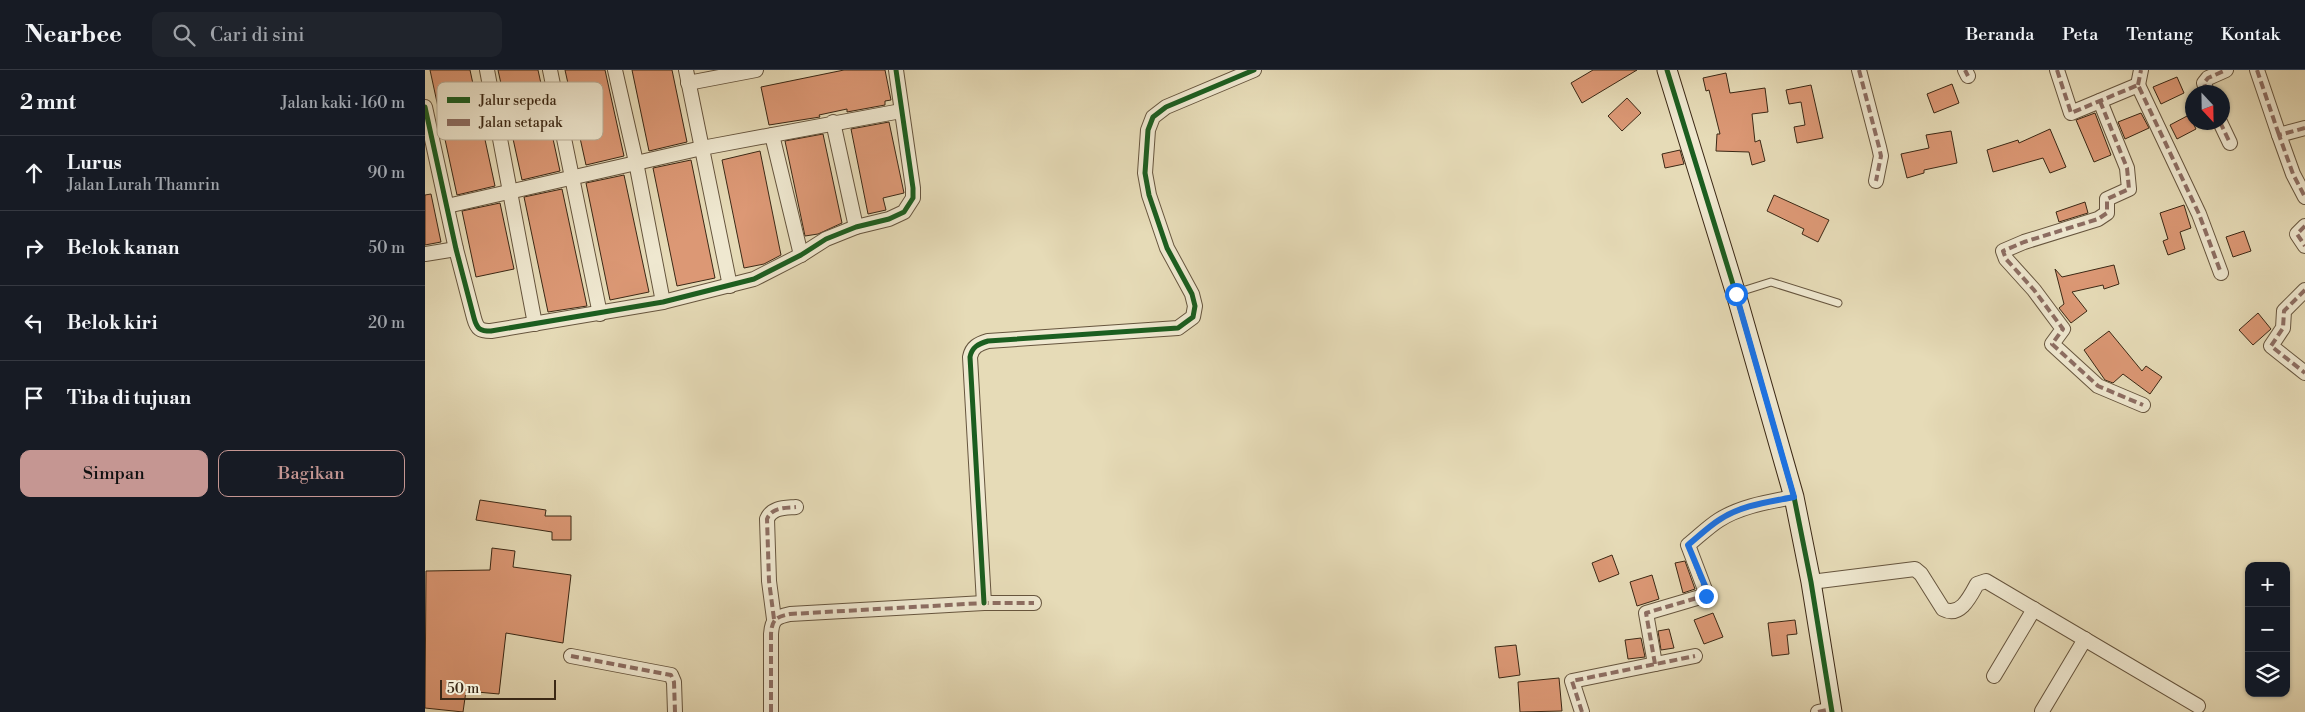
<!DOCTYPE html>
<html lang="id">
<head>
<meta charset="utf-8">
<style>
	body { margin:0; font-family:"Libre Bodoni",serif; background:#20242c; color:#f1f3f6 }
	.controls { position:absolute; right:15px; bottom:15px; display:grid; overflow:hidden; border-radius:10px; box-shadow:0 1px 4px #0004 }
	.controls button { width:45px; height:45px; display:grid; place-items:center; padding:0; border:0; border-bottom:1px solid #363941; background:#171b24; color:#f1f3f6; font:25px sans-serif }
	.compass { position:absolute; left:1760px; top:15px; width:45px; height:45px; border-radius:50%; background:#171b24; box-shadow:0 1px 4px #0004; rotate:158deg }
	.scale { position:absolute; left:15px; bottom:12px; width:116px; box-sizing:border-box; padding-left:5px; border:2px solid #3b2815; border-top:0; font-size:14px; line-height:18px; white-space:nowrap; color:#3b2815; -webkit-text-stroke:4px #efe8d0; paint-order:stroke }
	.stop { position:absolute; width:15px; height:15px; margin:-11px; border:4px solid #1a73e8; border-radius:50%; background:#fff }
	.stop.end { background:#1a73e8; border-color:#fff; box-shadow:0 1px 5px #0008 }
	.list { margin:0; padding:0; list-style:none }
	h2 { display:flex; justify-content:space-between; align-items:center; height:65px; margin:0; padding:0 20px; font-size:21px }
	h2 small { font-size:16px; font-weight:400; color:#9ea1a6 }
	.list li { display:grid; grid-template-columns:32px 1fr auto; gap:15px; align-items:center; box-sizing:border-box; height:75px; padding:0 20px; border-top:1px solid #363941 }
	.list b { display:block; font-size:19px; white-space:nowrap }
	.list p { margin:0; font-size:16px; white-space:nowrap; color:#9ea1a6 }
	.list em { font-size:16px; font-style:normal; color:#9ea1a6 }
	.actions { display:flex; gap:10px; padding:15px 20px }
	.actions a { flex:1; padding:11px 0; border:1px solid #c59692; border-radius:10px; text-align:center; font-size:18px; color:#c59692 }
	.actions .main { background:#c59692; color:#111 }
	.icon { flex:none; width:28px; height:28px; fill:none; stroke:currentColor; stroke-width:2; stroke-linecap:round; stroke-linejoin:round }
	.map { position:relative; flex:none; width:1880px; height:642px; overflow:hidden }
	header { display:flex; align-items:center; gap:30px; box-sizing:border-box; height:70px; padding:0 25px; background:#171b24; border-bottom:1px solid #363941 }
	header strong { font-size:24px }
	nav { display:flex; gap:28px; margin-inline-start:auto; font-size:18px }
	.search { width:350px; height:45px; background:#20242c; display:flex; align-items:center; gap:12px; box-sizing:border-box; padding:0 18px; border-radius:10px; color:#9ea1a6; font-size:19px }
	main { display:flex }
	aside { flex:1; background:#171b24 }
	.map>svg:first-child { display:block }
	.building { fill:#dc9875; stroke:#3b2815 }
	.lines { fill:none; stroke-linecap:round; stroke-linejoin:round }
	.lane-casing { stroke:#66553e; stroke-width:9 }
	.street-casing { stroke:#66553e; stroke-width:16 }
	.secondary-casing { stroke:#3b2815; stroke-width:21 }
	.lane { stroke:#efe8d0; stroke-width:7 }
	.street { stroke:#efe8d0; stroke-width:14 }
	.secondary { stroke:#efe8d0; stroke-width:19 }
	.quiet { stroke:#8d6e63; stroke-width:4; stroke-dasharray:8 4; stroke-linecap:butt }
	.cycleway-casing { stroke:#efe8d0; stroke-width:8 }
	.cycleway { stroke:#1b5e20; stroke-width:5 }
	.route { stroke:#1a73e8; stroke-width:6 }
	.key { fill:#efe8d0; stroke:#b9ae98; stroke-width:1 }
	.key-label { font-size:14px; fill:#3b2815 }
</style>
</head>
<body>
<header>
<strong>Nearbee</strong>
<div class="search"><svg class="icon" aria-label="search" viewBox="0 0 24 24"><circle cx="10" cy="10" r="6"/><path d="M15 15l6 6"/></svg>Cari di sini</div>
<nav><a>Beranda</a><a>Peta</a><a>Tentang</a><a>Kontak</a></nav>
</header>
<main>
<aside>
<h2>2 mnt<small>Jalan kaki · 160 m</small></h2>
<ul class="list">
<li><svg class="icon" aria-label="ahead" viewBox="0 0 24 24"><path d="M12 20V5M6 11l6-6 6 6"/></svg><div><b>Lurus</b><p>Jalan Lurah Thamrin</p></div><em>90 m</em></li>
<li><svg class="icon" aria-label="right" viewBox="0 0 24 24"><path d="M7 20v-9h11M14 6l5 5-5 5"/></svg><div><b>Belok kanan</b></div><em>50 m</em></li>
<li><svg class="icon" aria-label="left" viewBox="0 0 24 24"><path d="M17 20v-9H6M10 6l-5 5 5 5"/></svg><div><b>Belok kiri</b></div><em>20 m</em></li>
<li><svg class="icon" aria-label="arrive" viewBox="0 0 24 24"><path d="M6 21V4h12l-3 4 3 4H6"/></svg><div><b>Tiba di tujuan</b></div></li>
</ul>
<div class="actions"><a class="main">Simpan</a><a>Bagikan</a></div>
</aside>
<div class="map">
<svg width="1880" height="642" viewBox="0 0 1880 642">
	<rect width="100%" height="100%" fill="#e6dbb7"/>
	<filter id="stains"><feTurbulence type="fractalNoise" baseFrequency=".004" numOctaves="4"/><feColorMatrix values="0 0 0 0 .2 0 0 0 0 .09 0 0 0 0 .02 0 0 0 .5 -.17"/></filter>
	<radialGradient id="worn" r=".72"><stop offset=".6" stop-color="#630" stop-opacity="0"/><stop offset="1" stop-color="#630" stop-opacity=".3"/></radialGradient>
	<g class="building">
		<polygon points="5,0 45,0 70,116 32,125"/>
		<polygon points="73,0 113,0 135,101 97,110"/>
		<polygon points="140,0 180,0 199,86 161,95"/>
		<polygon points="207,0 247,0 262,72 224,81"/>
		<polygon points="419,0 460,0 466,30 460,31 460,35 422,42 422,39 394,45 395,47 344,55 336,17"/>
		<polygon points="1168,0 1212,0 1157,33 1146,13"/>
		<polygon points="1301,3 1305,23 1340,18 1343,42 1327,44 1330,72 1335,70 1340,91 1327,95 1324,82 1291,81 1292,64 1295,64 1284,20 1281,21 1278,8"/>
		<polygon points="1752,7 1759,23 1736,34 1728,17"/>
		<polygon points="1527,14 1534,33 1509,43 1502,24"/>
		<polygon points="1386,15 1398,68 1372,73 1369,57 1380,55 1376,32 1364,34 1361,20"/>
		<polygon points="1202,28 1216,43 1197,61 1183,46"/>
		<polygon points="1670,43 1686,85 1669,92 1651,50"/>
		<polygon points="1716,43 1724,58 1700,69 1693,52"/>
		<polygon points="1764,45 1771,59 1752,69 1745,55"/>
		<polygon points="464,52 479,123 458,128 461,140 443,144 426,59"/>
		<polygon points="1625,59 1641,97 1625,103 1618,88 1568,102 1562,80 1593,70 1594,73"/>
		<polygon points="1526,61 1532,93 1499,100 1499,103 1482,108 1476,84 1504,78 1501,65"/>
		<polygon points="398,64 417,153 393,164 380,166 360,71"/>
		<polygon points="1255,80 1259,94 1240,98 1237,84"/>
		<polygon points="335,81 356,185 339,194 319,198 297,90"/>
		<polygon points="266,90 290,208 252,216 228,98"/>
		<polygon points="199,105 224,222 185,230 161,113"/>
		<polygon points="137,119 162,236 123,242 99,127"/>
		<polygon points="6,124 16,172 0,175 0,125"/>
		<polygon points="1349,125 1404,150 1393,172 1377,164 1379,159 1342,141"/>
		<polygon points="1660,132 1663,143 1634,152 1631,142"/>
		<polygon points="75,133 89,199 51,207 37,141"/>
		<polygon points="1759,135 1766,158 1755,162 1760,179 1743,185 1738,171 1743,169 1735,143"/>
		<polygon points="1819,161 1826,181 1808,187 1801,167"/>
		<polygon points="1689,195 1694,214 1679,219 1678,215 1647,222 1662,241 1646,253 1634,238 1639,234 1630,199 1637,207"/>
		<polygon points="1833,243 1846,259 1828,275 1814,260"/>
		<polygon points="1684,261 1717,301 1721,296 1737,307 1725,324 1698,304 1688,313 1680,310 1659,280"/>
		<polygon points="55,430 121,440 120,446 146,446 146,470 127,470 127,462 51,450"/>
		<polygon points="67,478 90,481 88,497 146,505 138,573 81,563 74,624 41,621 38,642 0,638 1,501 65,500"/>
		<polygon points="1187,485 1194,504 1174,512 1167,493"/>
		<polygon points="1260,491 1270,519 1258,523 1250,493"/>
		<polygon points="1227,505 1234,529 1212,536 1205,512"/>
		<polygon points="1288,543 1298,567 1279,574 1269,550"/>
		<polygon points="1370,550 1372,564 1362,565 1364,584 1347,586 1343,553"/>
		<polygon points="1244,559 1249,578 1236,580 1233,561"/>
		<polygon points="1216,568 1220,587 1203,589 1200,570"/>
		<polygon points="1091,575 1095,605 1074,608 1070,577"/>
		<polygon points="1134,608 1137,641 1095,642 1093,612"/>
	</g>
	<g class="lines">
		<g class="lane-casing">
			<polyline id="lane" points="1311,223 1346,212 1413,233"/>
		</g>
		<g class="street-casing">
			<g id="street">
				<polyline points="62,0 110,254"/>
				<polyline points="125,0 175,244"/>
				<polyline points="190,0 211,92 238,232"/>
				<polyline points="261,0 305,216"/>
				<polyline points="1434,0 1454,77 1456,86 1451,111"/>
				<polyline points="1540,0 1543,6"/>
				<polyline points="1632,0 1646,43 1713,15 1774,144 1796,203"/>
				<polyline points="1832,0 1854,65"/>
				<polyline points="263,13 331,0"/>
				<polyline points="1713,15 1716,0"/>
				<polyline points="1782,22 1779,13 1783,8 1801,0"/>
				<polyline points="1675,31 1702,98 1704,119 1682,129 1682,143 1673,149 1599,172 1578,181 1581,189 1609,220 1638,259 1627,274 1673,316 1718,335"/>
				<path d="M 0,37 L 31,179 L 49,248 C 52,259 55,261 66,261 L 238,232 L 329,209 L 376,185 L 401,169 L 431,157 L 464,149 L 479,142 L 488,128 L 488,118 L 471,0"/>
				<polyline points="408,52 431,157"/>
				<polyline points="1795,52 1805,73"/>
				<polyline points="1880,58 1854,65 1868,104 1880,127"/>
				<polyline points="347,65 376,185"/>
				<polyline points="22,136 277,78 476,41"/>
				<polyline points="1880,156 1872,164 1880,176"/>
				<polyline points="0,184 31,179"/>
				<polyline points="1880,220 1859,241 1858,258 1846,276 1880,303"/>
				<path d="M 1386,512 L 1490,499 L 1496,504 L 1518,539 C 1535,548 1545,527 1552,514 L 1561,511 L 1773,636"/>
				<path d="M 559,533 L 545,287 C 547,277 553,274 563,271 L 753,258 L 768,247 L 770,236 L 767,224 L 742,178 L 724,125 L 720,103 L 723,60 L 728,47 L 741,37 L 829,0"/>
				<path d="M 349,549 L 344,511 L 342,449 C 347,437 360,438 371,437"/>
				<polyline points="146,586 246,605 249,612 250,642"/>
				<path d="M 1230,594 L 1221,543 L 1282,525 L 1263,475 C 1273,467 1283,457 1294,450 C 1316,436 1343,432 1369,427"/>
				<polyline points="1569,606 1609,539"/>
				<polyline points="1617,641 1660,569"/>
				<path d="M 346,642 L 346,564 C 347,549 351,547 365,544 L 559,533 L 609,533"/>
				<polyline points="1157,642 1147,611 1270,586"/>
				<polyline points="1393,642 1407,639"/>
			</g>
		</g>
		<g class="secondary-casing">
			<polyline id="secondary" points="1242,0 1311,224 1369,427 1386,512 1407,642"/>
		</g>
		<use href="#lane" class="lane"/>
		<use href="#street" class="street"/>
		<use href="#secondary" class="secondary"/>
		<g class="quiet">
			<polyline points="1434,0 1454,77 1456,86 1451,111"/>
			<polyline points="1540,0 1543,6"/>
			<polyline points="1632,0 1646,43 1713,15 1774,144 1796,203"/>
			<polyline points="1832,0 1854,65"/>
			<polyline points="1713,15 1716,0"/>
			<polyline points="1782,22 1779,13 1783,8 1801,0"/>
			<polyline points="1675,31 1702,98 1704,119 1682,129 1682,143 1673,149 1599,172 1578,181 1581,189 1609,220 1638,259 1627,274 1673,316 1718,335"/>
			<polyline points="1795,52 1805,73"/>
			<polyline points="1880,58 1854,65 1868,104 1880,127"/>
			<polyline points="1880,156 1872,164 1880,176"/>
			<polyline points="1880,220 1859,241 1858,258 1846,276 1880,303"/>
			<path d="M 349,549 L 344,511 L 342,449 C 347,437 360,438 371,437"/>
			<polyline points="146,586 246,605 249,612 250,642"/>
			<path d="M 1230,594 L 1221,543 L 1282,525 L 1263,475 C 1273,467 1283,457 1294,450 C 1316,436 1343,432 1369,427"/>
			<path d="M 346,642 L 346,564 C 347,549 351,547 365,544 L 559,533 L 609,533"/>
			<polyline points="1157,642 1147,611 1270,586"/>
			<polyline points="1393,642 1407,639"/>
		</g>
		<g class="cycleway-casing">
			<g id="cycleway">
				<polyline points="1242,0 1311,224 1369,427 1386,512 1407,642"/>
				<path d="M 0,37 L 31,179 L 49,248 C 52,259 55,261 66,261 L 238,232 L 329,209 L 376,185 L 401,169 L 431,157 L 464,149 L 479,142 L 488,128 L 488,118 L 471,0"/>
				<path d="M 559,533 L 545,287 C 547,277 553,274 563,271 L 753,258 L 768,247 L 770,236 L 767,224 L 742,178 L 724,125 L 720,103 L 723,60 L 728,47 L 741,37 L 829,0"/>
			</g>
		</g>
		<use href="#cycleway" class="cycleway"/>
	</g>
	<g class="lines">
		<path class="route" d="M 1281,526 L 1283,523 L 1263,475 C 1273,467 1283,457 1294,450 C 1316,435 1344,432 1369,427 L 1311,224"/>
	</g>
	<rect x="12" y="12" width="166" height="58" rx="8" class="key"/>
	<rect x="22" y="27" width="23" height="6" fill="#1b5e20"/>
	<rect x="22" y="49" width="23" height="7" fill="#8d6e63"/>
	<g class="key-label">
		<text x="54" y="35">Jalur sepeda</text>
		<text x="54" y="57">Jalan setapak</text>
	</g>
	<rect width="100%" height="100%" filter="url(#stains)"/>
	<rect width="100%" height="100%" fill="url(#worn)"/>
</svg>
<div class="controls">
<button>+</button>
<button>−</button>
<button><svg class="icon" aria-label="layers" viewBox="0 0 24 24"><path d="M12 4l9 5-9 5-9-5zM3 14l9 5 9-5"/></svg></button>
</div>
<svg class="compass" viewBox="-18 -18 36 36"><path d="M0-13l5 13h-10z" fill="#e53935"/><path d="M0 13l5-13h-10z" fill="#9ea1a6"/></svg>
<div class="scale">50 m</div>
<div class="stop" style="left:1311px;top:224px"></div>
<div class="stop end" style="left:1281px;top:526px"></div>
</div>
</main>
</body>
</html>
